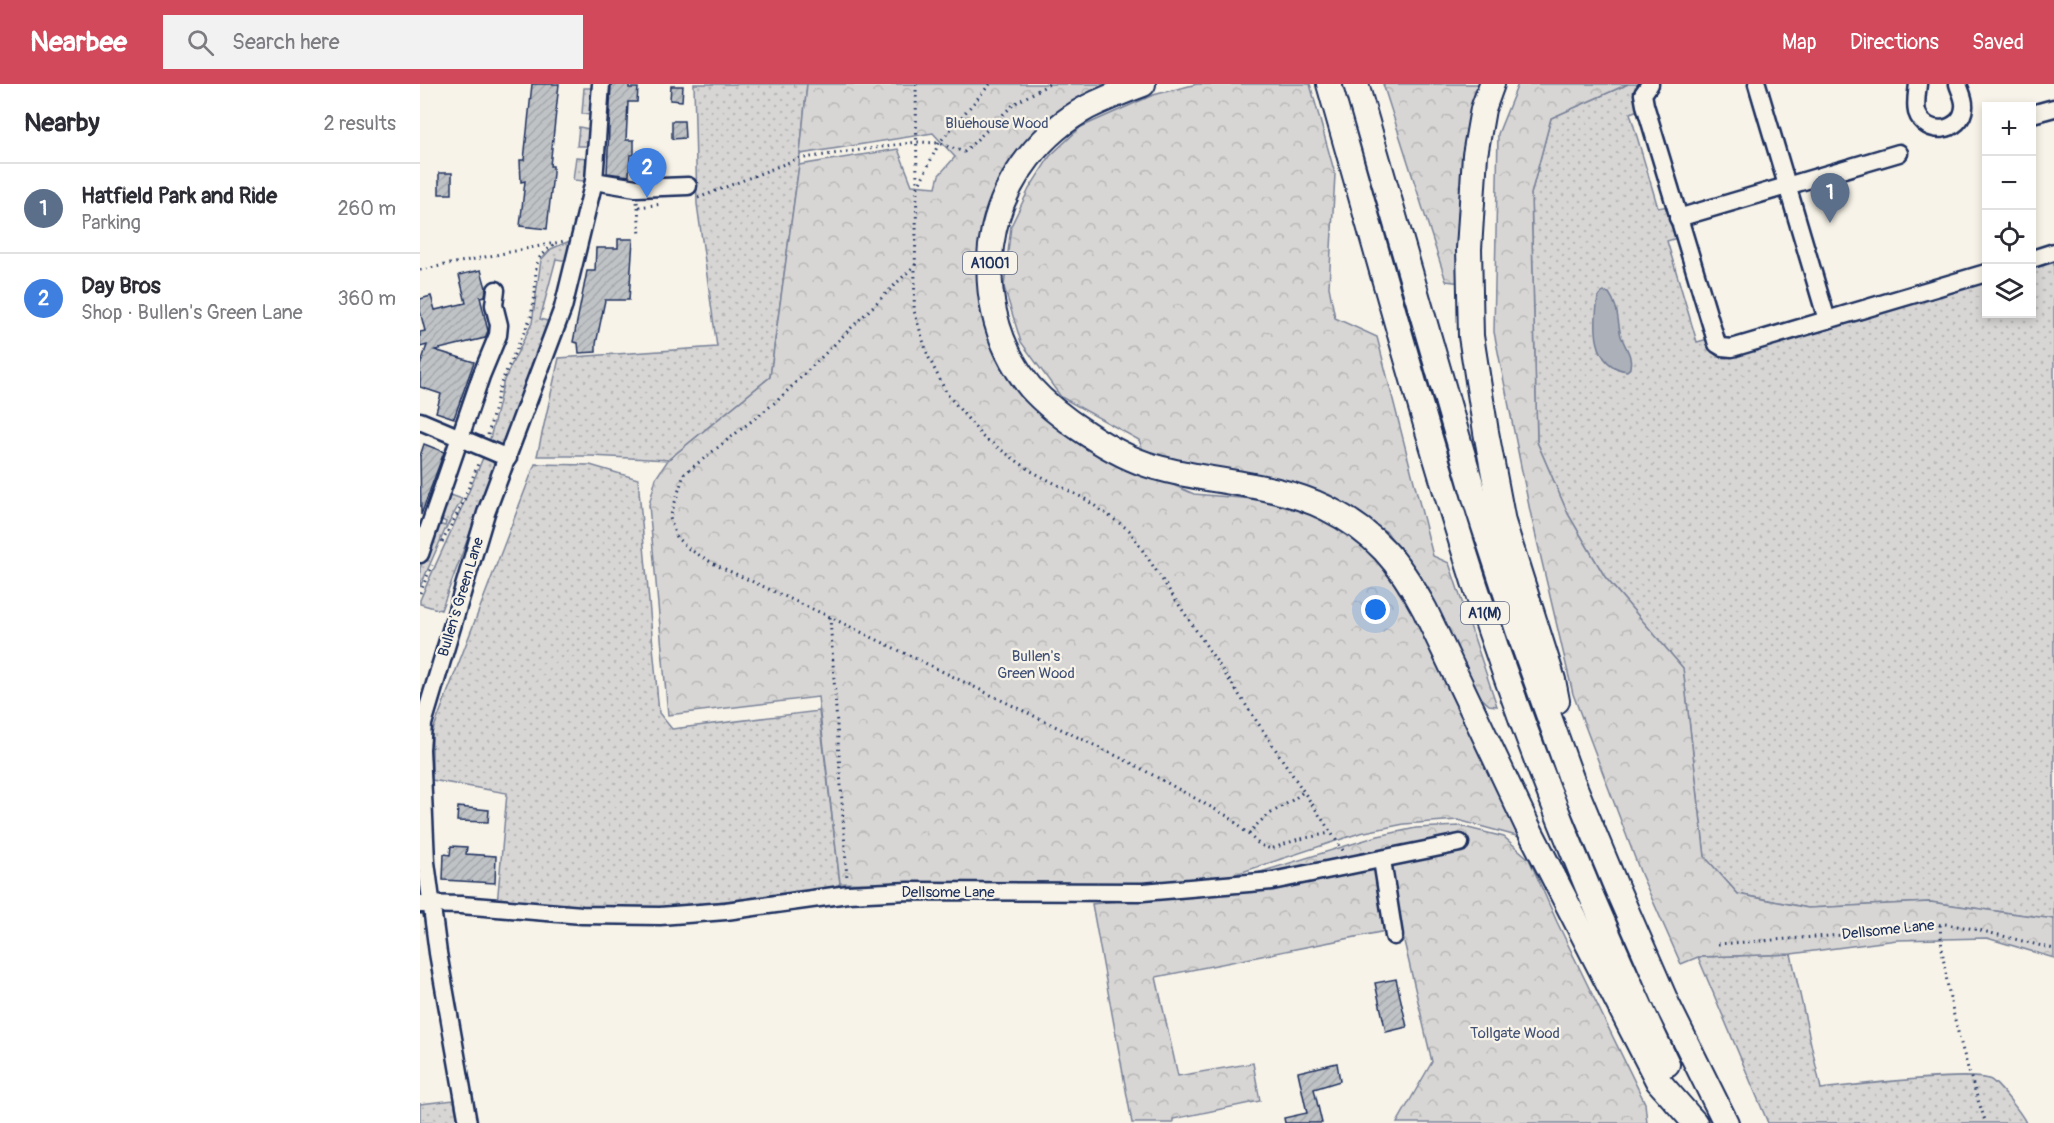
<!DOCTYPE html>
<html lang="en">
<head>
<meta charset="utf-8">
<style>
	body { margin:0; font-family:Pangolin,sans-serif; background:#f2f2f3; color:#2b2b33 }
	.controls { position:absolute; right:18px; top:18px; display:grid; overflow:hidden; border-radius:0px; box-shadow:0 3px 9px #0003 }
	.controls button { width:54px; height:54px; display:grid; place-items:center; padding:0; border:0; border-bottom:2px solid #e1e1e2; background:#fff; color:#2b2b33; font:30px sans-serif }
	.you { position:absolute; left:956px; top:526px; width:21px; height:21px; margin:-15px; border:4px solid #fff; border-radius:50%; background:#1a73e8; box-shadow:0 0 0 9px #1a73e833 }
	.badge { display:grid; place-items:center; width:39px; height:39px; border-radius:50%; background:#d1495b; color:#fff; font-size:20px; font-weight:700 }
	.pin { position:absolute; translate:-50% -50px; filter:drop-shadow(0 2px 3px #0008) }
	.pin::after { content:''; position:absolute; top:32px; width:21px; height:18px; background:inherit; clip-path:polygon(0 0,100% 0,50% 100%) }
	.list { margin:0; padding:0; list-style:none }
	h2 { display:flex; justify-content:space-between; align-items:center; height:78px; margin:0; padding:0 24px; font-size:26px }
	h2 small { font-size:20px; font-weight:400; color:#7c7c81 }
	.list li { display:grid; grid-template-columns:39px 1fr auto; gap:18px; align-items:center; box-sizing:border-box; height:90px; padding:0 24px; border-top:2px solid #e1e1e2 }
	.list b { display:block; font-size:22px; white-space:nowrap }
	.list p { margin:0; font-size:20px; white-space:nowrap; color:#7c7c81 }
	.list em { font-size:20px; font-style:normal; color:#7c7c81 }
	.icon { flex:none; width:33px; height:33px; fill:none; stroke:currentColor; stroke-width:2; stroke-linecap:round; stroke-linejoin:round }
	.map { position:relative; flex:none; width:1634px; height:1039px; overflow:hidden }
	header { display:flex; align-items:center; gap:36px; box-sizing:border-box; height:84px; padding:0 30px; background:#d1495b; color:#fff }
	header strong { font-size:28px }
	nav { display:flex; gap:33px; margin-inline-start:auto; font-size:21px }
	.search { width:420px; height:54px; background:#f2f2f3; display:flex; align-items:center; gap:15px; box-sizing:border-box; padding:0 21px; border-radius:0px; color:#7c7c81; font-size:22px }
	main { display:flex }
	aside { flex:1; background:#fff }
	.map>svg:first-child { display:block }
	.green { fill:url(#green-dots); stroke:#798299; stroke-width:1.5 }
	.forest { fill:url(#forest-crowns); stroke:#798299; stroke-width:1.5 }
	.water { fill:#acb0b9; stroke:#727c95; stroke-width:1.5 }
	.building { fill:url(#building-hatch); stroke:#1b2f5e; stroke-width:1.5 }
	.lines { fill:none; stroke-linecap:round; stroke-linejoin:round }
	.minor-casing { stroke:#1b2f5e; stroke-width:21 }
	.highway-casing { stroke:#1b2f5e; stroke-width:28 }
	.path { stroke:#1b2f5e; stroke-width:3; stroke-dasharray:1.5 4.5; stroke-linecap:butt }
	.minor { stroke:#f7f3e8; stroke-width:16 }
	.highway { stroke:#f7f3e8; stroke-width:24 }
	.labels { text-anchor:middle; dominant-baseline:central; stroke-width:4.5; stroke-linejoin:round; paint-order:stroke }
	.shield { fill:#f7f3e8; stroke:#5d6a87; stroke-width:1.5 }
	.shield-label { font-size:14px; font-weight:bold; fill:#1b2f5e }
	.park-label { font-size:15px; fill:#415076; stroke:#f7f3e8 }
	.street-label { font-size:15px; fill:#1b2f5e; stroke:#f7f3e8 }
</style>
</head>
<body>
<header>
<strong>Nearbee</strong>
<div class="search"><svg class="icon" aria-label="search" viewBox="0 0 24 24"><circle cx="10" cy="10" r="6"/><path d="M15 15l6 6"/></svg>Search here</div>
<nav><a>Map</a><a>Directions</a><a>Saved</a></nav>
</header>
<main>
<aside>
<h2>Nearby<small>2 results</small></h2>
<ul class="list">
<li><span class="badge" style="background:#5c6f8a">1</span><div><b>Hatfield Park and Ride</b><p>Parking</p></div><em>260 m</em></li>
<li><span class="badge" style="background:#3f7fe0">2</span><div><b>Day Bros</b><p>Shop · Bullen's Green Lane</p></div><em>360 m</em></li>
</ul>
</aside>
<div class="map">
<svg width="1634" height="1039" viewBox="0 0 1634 1039">
	<defs>
		<pattern id="green-dots" width="8" height="8" patternUnits="userSpaceOnUse" patternTransform="scale(1.5)"><rect width="8" height="8" fill="#d7d6d4"/><path d="M2 2h.1M6 6h.1" fill="none" stroke="#b8b8b8" stroke-width="1.8" stroke-linecap="round"/></pattern>
		<pattern id="forest-crowns" width="20" height="18" patternUnits="userSpaceOnUse" patternTransform="scale(1.5)"><rect width="20" height="18" fill="#d7d6d4"/><path d="M2 6a3 3 0 1 1 6 0M12 15a3 3 0 1 1 6 0" fill="none" stroke="#b8b8b8"/></pattern>
		<pattern id="building-hatch" width="6" height="6" patternUnits="userSpaceOnUse" patternTransform="scale(1.5)"><rect width="6" height="6" fill="#c0c3c5"/><path d="M-1 1l2-2M0 6l6-6M5 7l2-2" fill="none" stroke="#a4a8ac"/></pattern>
	</defs>
	<rect width="100%" height="100%" fill="#f7f3e8"/>
	<filter id="ink" filterUnits="userSpaceOnUse"><feTurbulence type="fractalNoise" baseFrequency=".0167" numOctaves="2"/><feDisplacementMap in="SourceGraphic" scale="12" xChannelSelector="R" yChannelSelector="G"/><feConvolveMatrix kernelMatrix="1 2 1 2 8 2 1 2 1" color-interpolation-filters="sRGB"/></filter>
	<g filter="url(#ink)">
		<g class="green">
			<polygon points="274,0 387,0 379,81 350,293 248,376 171,372 117,372 139,274 297,263 277,120"/>
			<polygon points="1208,0 1220,0 1217,6 1219,26 1210,29 1238,124 1248,122 1257,154 1247,157 1277,258 1288,255 1293,268 1298,273 1306,274 1566,197 1566,230 1612,230 1612,183 1634,177 1634,835 1510,818 1388,824 1318,810 1285,773 1263,584 1185,493 1148,430 1117,358 1111,110 1131,34"/>
			<polygon points="164,4 173,4 171,31 162,30"/>
			<polygon points="159,43 170,45 168,62 157,62"/>
			<polygon points="156,73 168,74 167,95 164,97 153,96"/>
			<polygon points="152,156 148,177 136,175 120,235 131,238 85,360 80,362 69,359 84,296 112,239 121,176 131,165"/>
			<path d="M 64,371 L 68,373 L 75,381 L 74,391 L 63,414 L 21,526 L 0,520 L 0,516 C 21,467 45,420 64,371 Z"/>
			<polygon points="115,380 170,381 218,395 239,629 252,645 399,627 420,799 415,805 222,826 77,821 87,709 12,696 12,649"/>
			<polygon points="28,410 42,415 25,446 0,503 0,484 18,440 25,442 26,438 20,435"/>
			<path d="M 1371,870 L 1401,1005 C 1429,1002 1552,986 1571,996 C 1579,1001 1602,1030 1606,1039 L 1348,1039 L 1278,873 Z"/>
			<polygon points="34,1016 38,1039 0,1039 0,1020"/>
		</g>
		<g class="forest">
			<polygon points="387,0 689,0 680,3 639,30 566,143 579,271 670,365 774,410 868,418 929,448 972,489 1035,607 1104,754 1038,736 984,740 940,749 810,792 720,801 420,799 398,613 248,631 229,421 236,394 248,376 350,293 379,81 478,65 492,101 516,103 519,91 535,73 513,49 380,70"/>
			<polygon points="777,0 890,0 915,90 909,203 915,234 957,253 1013,472 1029,479 1077,622 1069,621 1053,606 1010,512 967,448 909,414 724,369 719,356 641,313 601,258 584,203 591,142 609,105 630,72 661,43 733,11"/>
			<polygon points="963,0 1064,0 1042,199 1026,197"/>
			<polygon points="1098,0 1208,0 1131,34 1111,110 1117,358 1148,430 1185,493 1263,584 1285,773 1318,810 1388,824 1510,818 1634,835 1634,874 1567,854 1477,856 1371,870 1278,873 1261,880 1221,790 1153,610 1110,427 1074,248 1078,50"/>
			<polygon points="1040,742 1084,753 1109,775 1137,838 1225,1019 1227,1039 977,1039 1012,978 981,844 736,893 758,992 833,979 840,1017 753,1035 753,1039 712,1039 672,820 782,806 958,752 996,744"/>
		</g>
		<path class="water" d="M 1183,208 L 1189,209 C 1199,223 1197,236 1201,252 C 1205,263 1213,272 1210,284 L 1207,287 C 1171,282 1174,240 1178,213 Z"/>
		<g class="building">
			<polygon points="112,0 139,0 130,82 133,82 133,89 127,145 100,142 105,97 101,98 100,76 104,76"/>
			<polygon points="191,0 209,0 209,4 218,4 217,18 208,18 206,56 214,56 214,71 210,71 209,92 187,89"/>
			<polygon points="251,2 263,2 262,17 250,16"/>
			<polygon points="252,37 264,37 265,54 252,55"/>
			<rect x="19" y="89" width="13" height="21"/>
			<polygon points="198,155 213,155 209,216 185,216 176,260 176,268 159,269 158,259 153,258 167,187 175,187 176,164 198,164"/>
			<polygon points="61,186 66,204 65,212 60,213 68,247 65,254 15,266 54,278 34,334 16,328 21,310 0,303 0,282 7,261 0,263 0,248 5,247 0,227 0,215 11,212 15,226 46,219 39,191"/>
			<polygon points="4,360 24,368 1,431 0,372"/>
			<polygon points="38,723 69,726 68,738 37,737"/>
			<polygon points="31,762 47,763 46,770 76,772 75,799 23,796 24,770 30,771"/>
			<polygon points="976,895 987,943 966,948 955,899"/>
			<polygon points="917,979 920,997 894,1005 902,1039 865,1039 864,1034 887,1029 878,988"/>
		</g>
		<g class="lines">
			<g class="minor-casing">
				<g id="minor">
					<polyline points="1230,0 1223,10 1225,21 1297,260 1302,263 1312,264 1407,236"/>
					<polyline points="1337,0 1407,236 1566,189"/>
					<path d="M 1498,0 C 1497,9 1495,20 1497,28 C 1505,53 1542,49 1544,23 C 1545,15 1540,7 1538,0"/>
					<polyline points="1612,30 1634,24"/>
					<polyline points="174,97 216,104 268,102"/>
					<polyline points="1258,134 1479,69"/>
					<polyline points="1612,175 1634,168"/>
					<polyline points="0,337 88,374"/>
					<polyline points="0,470 61,292 78,251 79,241 74,221 76,206"/>
					<polyline points="962,776 974,852"/>
					<polyline points="0,820 41,821 162,831 240,832 306,827 428,810 488,807 723,808 852,797 1040,759"/>
					<polyline points="48,1039 18,869 6,778 1,665 3,640 66,429 143,224 174,97 181,0"/>
				</g>
			</g>
			<g class="highway-casing">
				<g id="highway">
					<path d="M 723,0 C 704,7 686,14 668,23 C 622,48 586,93 574,145 C 562,199 574,259 610,303 C 626,321 646,336 666,349 C 687,363 710,376 735,383 C 791,399 853,398 906,424 C 955,448 980,479 1005,526 L 1107,741 L 1238,997 L 1275,1039"/>
					<path d="M 909,0 C 957,167 1002,335 1055,501 C 1108,664 1173,825 1247,980"/>
					<polyline points="936,0 1058,424 1098,546 1151,694 1197,805 1248,922 1306,1039"/>
					<polyline points="1072,0 1063,25 1055,71 1049,165 1051,252 1066,348 1083,438 1133,596 1137,617"/>
				</g>
			</g>
			<g class="path">
				<polyline points="496,0 497,103"/>
				<polyline points="570,0 519,59 497,105 494,227 508,272 527,310 563,353 611,387 665,415 709,446 924,768"/>
				<polyline points="278,114 377,75 497,58 519,59 544,68 594,20 629,0"/>
				<polyline points="217,118 218,123 242,120"/>
				<polyline points="218,123 220,152"/>
				<polyline points="496,180 357,317 264,390 250,434 256,453 269,465 296,481 410,533 711,679 809,733 840,761 851,765 876,756 910,749"/>
				<polyline points="0,186 145,157"/>
				<polyline points="68,351 81,299 111,233 115,211 116,182 120,173 135,159"/>
				<polyline points="22,458 42,421 59,377"/>
				<polyline points="0,509 12,481"/>
				<polyline points="410,533 427,795"/>
				<path d="M 829,750 C 846,727 863,725 883,708"/>
				<path d="M 1520,841 C 1524,906 1544,977 1566,1039"/>
				<polyline points="1298,860 1451,849 1525,840 1555,845 1634,865"/>
			</g>
			<use href="#minor" class="minor"/>
			<use href="#highway" class="highway"/>
		</g>
	</g>
	<g class="labels">
		<g class="shield">
			<rect x="543" y="168" width="54" height="22" rx="4.5"/>
			<rect x="1041" y="518" width="48" height="22" rx="4.5"/>
		</g>
		<g class="shield-label">
			<text x="570" y="179">A1001</text>
			<text x="1065" y="529">A1(M)</text>
		</g>
		<g class="park-label">
			<text x="577" y="39">Bluehouse Wood</text>
			<text x="616" y="572">Bullen's<tspan x="616" dy="17">Green Wood</tspan></text>
			<text x="1095" y="949">Tollgate Wood</text>
		</g>
		<g class="street-label">
			<text transform="translate(41 513) rotate(-73)">Bullen's Green Lane</text>
			<text x="528" y="808">Dellsome Lane</text>
			<text transform="translate(1468 846) rotate(-6)">Dellsome Lane</text>
		</g>
	</g>
</svg>
<div class="controls">
<button>+</button>
<button>−</button>
<button><svg class="icon" aria-label="locate" viewBox="0 0 24 24"><circle cx="12" cy="12" r="6"/><path d="M12 2v4M12 18v4M2 12h4M18 12h4"/></svg></button>
<button><svg class="icon" aria-label="layers" viewBox="0 0 24 24"><path d="M12 4l9 5-9 5-9-5zM3 14l9 5 9-5"/></svg></button>
</div>
<div class="you"></div>
<div class="pin badge" style="left:1410px;top:139px;background:#5c6f8a">1</div>
<div class="pin badge" style="left:227px;top:114px;background:#3f7fe0">2</div>
</div>
</main>
</body>
</html>
